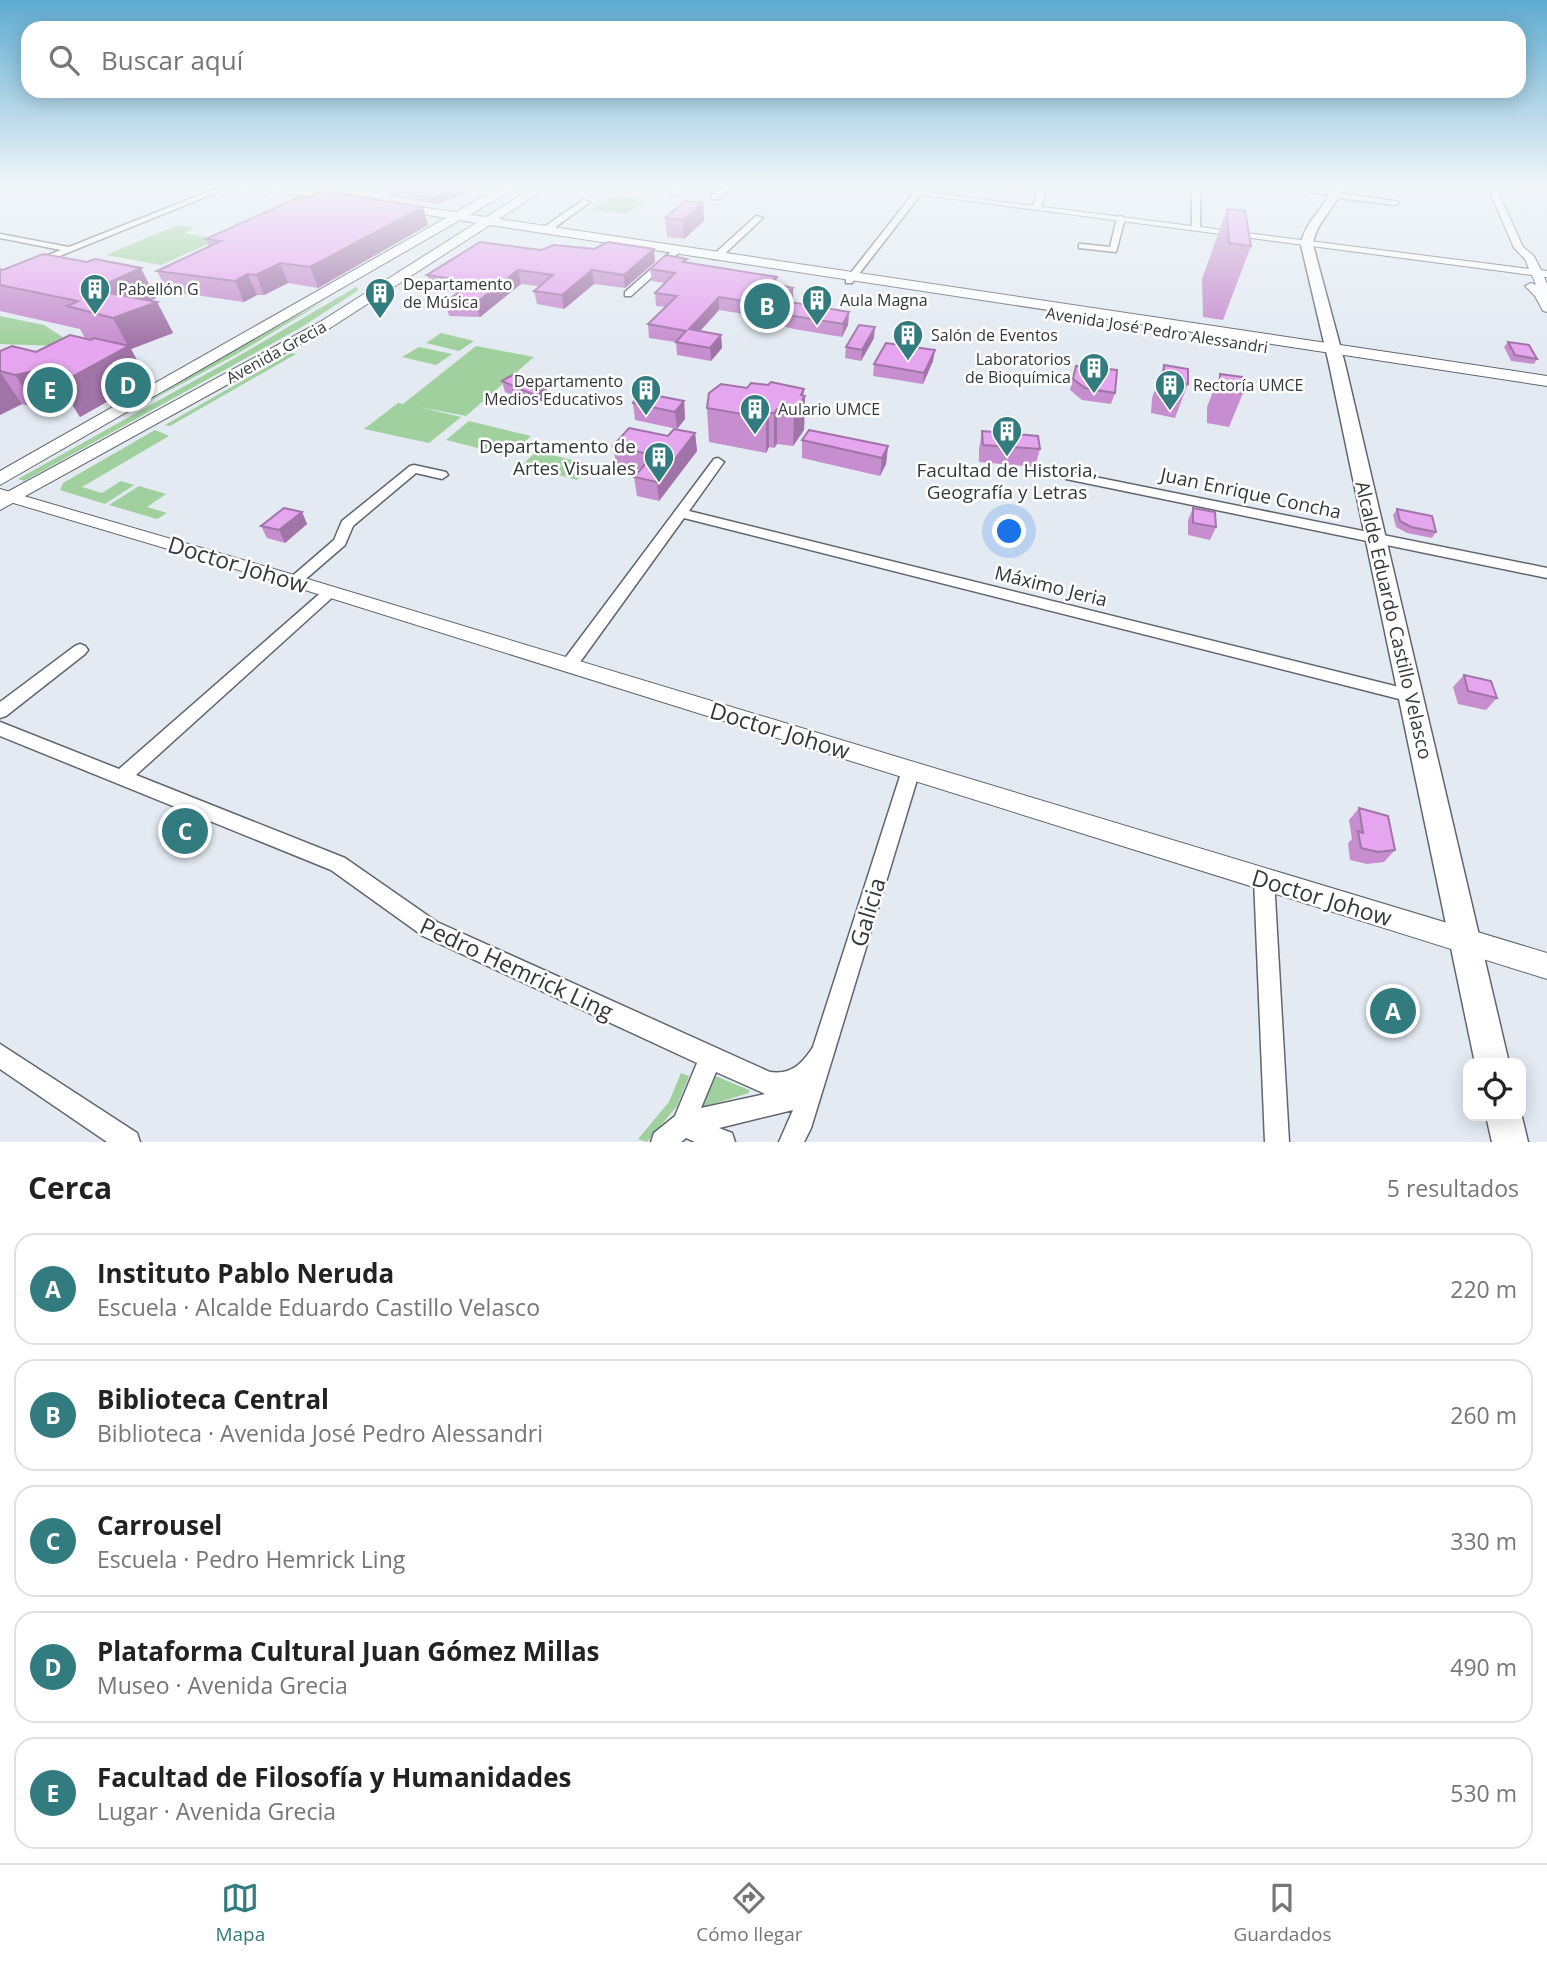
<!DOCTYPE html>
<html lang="es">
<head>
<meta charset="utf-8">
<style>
	body { margin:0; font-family:"Open Sans",sans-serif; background:#f6f6f6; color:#222 }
	.controls { position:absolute; right:21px; bottom:21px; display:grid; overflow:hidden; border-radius:14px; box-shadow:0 4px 18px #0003 }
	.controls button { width:63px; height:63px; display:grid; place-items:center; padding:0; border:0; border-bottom:2px solid #e0e0e0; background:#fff; color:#222; font:35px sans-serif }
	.you { position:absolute; left:1010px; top:532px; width:24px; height:24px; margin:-18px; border:5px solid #fff; border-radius:50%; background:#1a73e8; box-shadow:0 0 0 10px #1a73e833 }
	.badge { display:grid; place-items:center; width:46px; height:46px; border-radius:50%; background:#327b7e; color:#fff; font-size:23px; font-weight:700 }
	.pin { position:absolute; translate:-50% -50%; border:4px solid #fff; box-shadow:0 2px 7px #0006 }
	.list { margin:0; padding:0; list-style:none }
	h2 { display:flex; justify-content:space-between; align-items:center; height:91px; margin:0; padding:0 28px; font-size:30px }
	h2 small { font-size:23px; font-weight:400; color:#767676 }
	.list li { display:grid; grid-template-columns:46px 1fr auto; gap:21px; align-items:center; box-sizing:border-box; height:112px; margin:0 14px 14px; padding:0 14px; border:2px solid #e0e0e0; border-radius:21px }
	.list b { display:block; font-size:26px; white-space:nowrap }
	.list p { margin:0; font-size:23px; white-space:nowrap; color:#767676 }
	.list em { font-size:23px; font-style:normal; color:#767676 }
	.icon { flex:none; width:38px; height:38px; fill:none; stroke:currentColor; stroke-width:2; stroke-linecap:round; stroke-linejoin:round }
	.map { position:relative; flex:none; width:1547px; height:1142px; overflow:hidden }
	.search { position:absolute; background:#fff; box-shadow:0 4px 18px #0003; left:21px; right:21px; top:21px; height:77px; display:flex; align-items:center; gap:18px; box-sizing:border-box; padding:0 24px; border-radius:21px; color:#767676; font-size:26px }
	.sheet { height:721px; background:#fff }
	nav { display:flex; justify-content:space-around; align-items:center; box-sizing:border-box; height:98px; border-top:2px solid #e0e0e0; background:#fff; font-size:19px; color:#767676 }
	nav a { display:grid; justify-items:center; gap:4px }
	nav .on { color:#327b7e }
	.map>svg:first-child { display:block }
	.green { fill:#a0d09d }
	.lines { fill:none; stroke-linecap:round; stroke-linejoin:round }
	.pedestrian-casing { stroke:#60666e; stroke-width:3 }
	.minor-casing { stroke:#60666e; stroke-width:3 }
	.tertiary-casing { stroke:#60666e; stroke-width:2 }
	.secondary-casing { stroke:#60666e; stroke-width:3 }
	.primary-casing { stroke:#60666e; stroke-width:2 }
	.pedestrian { fill:#fff; fill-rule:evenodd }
	.minor { fill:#fff; fill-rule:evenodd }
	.tertiary { fill:#fff; fill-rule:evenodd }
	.secondary { fill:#fff; fill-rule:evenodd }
	.primary { fill:#fff; fill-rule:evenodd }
	.wall { fill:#c68ece }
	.shaded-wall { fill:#a174a7 }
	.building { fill:#e6a5ef; stroke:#a174a7; stroke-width:2 }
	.labels { text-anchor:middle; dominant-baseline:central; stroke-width:5; stroke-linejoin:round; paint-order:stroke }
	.far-poi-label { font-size:16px; fill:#35383b; stroke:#fff; text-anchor:start }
	.far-street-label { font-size:16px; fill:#35383b; stroke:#fff }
	.poi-label { font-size:19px; fill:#35383b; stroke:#fff; text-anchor:end }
	.street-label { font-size:19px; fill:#35383b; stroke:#fff }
	.near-street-label { font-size:23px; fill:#35383b; stroke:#fff }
</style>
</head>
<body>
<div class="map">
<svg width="1547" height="1142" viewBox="0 0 1547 1142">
	<rect width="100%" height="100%" fill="#e3eaf2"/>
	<g class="green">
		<polygon points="620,196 646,200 627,214 592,210 610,197"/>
		<polygon points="177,225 195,228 184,233 219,239 161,265 106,255"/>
		<polygon points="356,287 359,290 300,328 24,481 18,479 242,354"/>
		<polygon points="325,301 237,354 148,402 237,347"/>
		<polygon points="0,316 44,325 69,341 58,346 0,344"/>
		<polygon points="441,333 474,341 459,351 426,343"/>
		<polygon points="476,346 534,357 466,416 419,407 461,417 429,443 364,429 398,403 403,404"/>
		<polygon points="419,347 452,354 436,365 402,357"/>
		<polygon points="291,353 296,354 170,426 165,425"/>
		<polygon points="469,421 531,436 510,456 446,440"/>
		<polygon points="155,430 169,436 82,487 102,493 121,481 134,485 105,504 60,490 63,483"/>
		<polygon points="537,451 591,465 577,480 522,465"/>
		<polygon points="139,486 166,494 147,507 167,513 157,519 109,505"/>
		<polygon points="681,1073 689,1076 677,1106 647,1142 638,1139 669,1102"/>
		<polygon points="713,1075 749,1090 749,1093 703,1107 702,1103"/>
	</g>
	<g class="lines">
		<g class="pedestrian-casing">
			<polygon id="pedestrian" points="1283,185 1294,185 1338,195 1335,197"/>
		</g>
		<g class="minor-casing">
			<g id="minor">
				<polygon points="225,185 235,185 35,266 32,265 32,261 61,250 0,238 0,234 69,247"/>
				<polygon points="681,185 689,185 678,195 672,195 672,191"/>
				<polygon points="726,185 734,185 718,199 712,199 712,195"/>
				<polygon points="920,185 928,185 852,283 846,283 846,279"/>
				<polygon points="1039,185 1047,185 1041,208 1037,210 1033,208"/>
				<polygon points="1192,185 1200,185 1200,228 1196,230 1192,228"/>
				<polygon points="1335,193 1395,201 1399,203 1395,205 1332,197"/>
				<polygon points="583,200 590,202 550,231 544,231 544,227"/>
				<polygon points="756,216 763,218 719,259 713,259 713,255"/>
				<polygon points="1121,216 1125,218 1116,252 1079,248 1079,244 1082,244 1110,247 1117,218"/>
				<polygon points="674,249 681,251 631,296 625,296 625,292"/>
				<polygon points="718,458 724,462 689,511 1411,690 1417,692 1419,696 1417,700 1411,702 684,518 575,669 563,669 561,665 563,661 714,459"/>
				<polygon points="414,465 446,472 448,475 442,479 416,473 353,526 345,545 300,584 290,584 288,581 290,578 334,540 342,521 410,466"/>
				<polygon points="1070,472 1547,568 1547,578 1066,479 1064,476"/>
				<path d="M 330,587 L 335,589 L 337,592 L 335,595 L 136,775 L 345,858 L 437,922 L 770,1072 C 791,1075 802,1064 813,1047 L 902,770 L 905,765 L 911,763 L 917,765 L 920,770 L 834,1053 L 811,1128 L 804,1142 L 779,1142 L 793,1110 L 719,1128 L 732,1133 L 735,1142 L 695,1142 L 686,1138 L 681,1142 L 651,1142 L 654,1133 L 675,1116 L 697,1063 L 423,936 L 331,870 L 0,736 L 0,722 L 119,769 L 325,589 ZM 716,1072 L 761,1092 L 765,1094 L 701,1108 Z"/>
				<polygon points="80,644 85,646 88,650 85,654 6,716 0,718 0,702 75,646"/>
				<polygon points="1264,870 1271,873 1274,879 1289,1142 1265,1142 1254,879 1257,873"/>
				<polygon points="0,1044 137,1133 140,1142 107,1142 0,1069"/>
			</g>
		</g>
		<g class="tertiary-casing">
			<g id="tertiary">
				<polygon points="847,185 872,185 1529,269 1525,259 1514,248 1487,185 1495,185 1523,247 1534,256 1541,270 1547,271 1547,277 1544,277 1547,284 1547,312 1543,311 1535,296 1525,286 1531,283 1536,285 1532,275"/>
				<polygon points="0,489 301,577 1547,953 1547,979 289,585 0,499"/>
			</g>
		</g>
		<g class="secondary-casing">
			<g id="secondary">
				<path d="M 1332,185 L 1342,185 C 1338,208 1315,221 1313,245 L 1345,364 L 1509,1063 L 1475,1063 L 1329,364 L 1301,245 C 1304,221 1327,208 1332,185 Z"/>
				<polygon points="1521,1113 1528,1142 1492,1142 1486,1116 1521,1116"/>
			</g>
		</g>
		<g class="primary-casing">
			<g id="primary">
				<polygon points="213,185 277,185 347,195 353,199 347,203 273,191 268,195 219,188"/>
				<polygon points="505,185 519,185 470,215 486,217 537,185 551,185 499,219 1547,376 1547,386 490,225 330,328 0,510 0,496 320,322 476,223 460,220 0,485 0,471 446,218 390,209 390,203 456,212"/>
			</g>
		</g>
		<use href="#pedestrian" class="pedestrian"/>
		<use href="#minor" class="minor"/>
		<use href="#tertiary" class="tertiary"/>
		<use href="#secondary" class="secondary"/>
		<use href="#primary" class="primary"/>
	</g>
	<g class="wall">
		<polygon points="462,188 464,194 436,204 389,196 388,190"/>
		<polygon points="703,203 704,221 684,239 667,237 665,218"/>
		<polygon points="1227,209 1251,246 1223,320 1203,317 1202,279"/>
		<polygon points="428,225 318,288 288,283 264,295 257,295 244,302 167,291 157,271 209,247 206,239"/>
		<polygon points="541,250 655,262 625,288 594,284 564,309 537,304 534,291 539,286 521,284 480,317 449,316 445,302 458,293 430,288 427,275"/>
		<polygon points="687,263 777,277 777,284 793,288 793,300 791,302 849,312 848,325 842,337 794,329 744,316 744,314 719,310 700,331 721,335 722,348 711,361 677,355 676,342 649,338 648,324 666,307 656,306 655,293 665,283 652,281 650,269"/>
		<polygon points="0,269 156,298 151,301 157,302 173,333 131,349 147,379 80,417 70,401 37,408 22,404 0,415 0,351 36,352 92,339 85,338 80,329 0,311"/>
		<polygon points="874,338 861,361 845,358 846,347"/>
		<polygon points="1508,342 1537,359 1534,364 1511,361 1504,347"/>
		<polygon points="933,361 923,384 873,376 874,364"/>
		<polygon points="1164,365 1188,384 1175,418 1151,413 1152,398"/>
		<polygon points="1076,366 1115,393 1111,404 1082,400 1070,390"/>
		<polygon points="1220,374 1243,393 1229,427 1207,423 1207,407"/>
		<polygon points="502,381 546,386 549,397 534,405 505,392"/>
		<polygon points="747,388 805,396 804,430 793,446 777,444 774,448 769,447 766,453 709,442 707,408"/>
		<polygon points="684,401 685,419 677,429 635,420 633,403"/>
		<polygon points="982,431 1040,449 1035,467 979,462 979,449"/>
		<polygon points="695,433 697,451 659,501 637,496 634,477 641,470 616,464 613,446 668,436"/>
		<polygon points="802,440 888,446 886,464 880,476 802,458"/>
		<polygon points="1193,508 1216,527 1210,540 1188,535 1188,520"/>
		<polygon points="1397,509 1436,532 1432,538 1407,533 1396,527 1393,515"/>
		<polygon points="302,512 307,524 285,543 267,538 261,526"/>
		<polygon points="1464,675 1497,698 1486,710 1458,704 1453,687"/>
		<polygon points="1359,808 1395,850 1384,862 1367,864 1350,860 1348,843 1352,839 1349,820"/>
	</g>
	<g class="shaded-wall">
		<polygon points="462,188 464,194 436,204 434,198"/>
		<polygon points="703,203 704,221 684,239 683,220"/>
		<polygon points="423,207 428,225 318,288 310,267"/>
		<polygon points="654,249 655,262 625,288 624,275"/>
		<polygon points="280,263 288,283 264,295 256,275"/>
		<polygon points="141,268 156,298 122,314 157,302 173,333 131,349 147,379 80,417 70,401 37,408 15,375 128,346 113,318 92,290"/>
		<polygon points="518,270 521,284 480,317 476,303"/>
		<polygon points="592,270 594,284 564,309 562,295"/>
		<polygon points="248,274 257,295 244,302 235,281"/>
		<polygon points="793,288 793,300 778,313 778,300"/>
		<polygon points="719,297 719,310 690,342 689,329"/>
		<polygon points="849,312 848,325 842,337 843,324"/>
		<polygon points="875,327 874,338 861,361 862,350"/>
		<polygon points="721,335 722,348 711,361 710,348"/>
		<polygon points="935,350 933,361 923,384 924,373"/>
		<polygon points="0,372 22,404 0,415"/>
		<polygon points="546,386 549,397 534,405 532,394"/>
		<polygon points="804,389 803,398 805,396 804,430 793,446 794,412"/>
		<polygon points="684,401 685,419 677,429 675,412"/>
		<polygon points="777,409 777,444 774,448 774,413"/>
		<polygon points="769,413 769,447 766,453 766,418"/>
		<polygon points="695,433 697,451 659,501 657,482"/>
		<polygon points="888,446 886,464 880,476 882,458"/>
		<polygon points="302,512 307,524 285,543 279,530"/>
	</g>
	<g class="building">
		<polygon points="397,185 441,185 462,188 434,198 388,190"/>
		<polygon points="324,191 423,207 310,267 280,263 256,275 248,274 235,281 157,271 221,241 206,239 299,197 308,198"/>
		<polygon points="686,201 703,203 683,220 665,218"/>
		<polygon points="1227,209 1245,211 1251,246 1229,243"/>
		<polygon points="480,242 541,250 554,245 594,249 608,242 654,249 624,275 592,270 562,295 534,291 553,275 518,270 476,303 445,302 473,282 427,275"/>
		<polygon points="43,254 87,262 95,259 141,268 92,290 157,302 113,318 67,306 78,301 0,285 0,269 3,270"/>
		<polygon points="666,255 687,259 683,262 777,277 771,283 793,288 778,300 849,312 843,324 794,316 743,304 744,301 719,297 689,329 721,335 710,348 676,342 686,331 648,324 677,296 655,293 675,273 650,269"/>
		<polygon points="859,325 875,327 862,350 846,347"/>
		<polygon points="70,335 91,340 94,338 129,346 59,384 54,367 15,375 0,371 0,351 12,346 36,352"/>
		<polygon points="1508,342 1529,345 1537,359 1515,355"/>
		<polygon points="886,343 935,350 924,373 874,364"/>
		<polygon points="1164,365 1188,369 1188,384 1163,380"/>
		<polygon points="1076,366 1117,370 1115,393 1085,388 1073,379"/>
		<polygon points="516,373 546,386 532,394 502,381"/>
		<polygon points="1220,374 1242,377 1243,393 1220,389"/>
		<polygon points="771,382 804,389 801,395 805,396 794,412 777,409 774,413 769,413 766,418 707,408 709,393 721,384 747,388 751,383 768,385"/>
		<polygon points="638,392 684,401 675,412 633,403"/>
		<polygon points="629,428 668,436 674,429 695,433 657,482 634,477 653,455 613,446"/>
		<polygon points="809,430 888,446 882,458 802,440"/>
		<polygon points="982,431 1038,436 1040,449 983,445"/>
		<polygon points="284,508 302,512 279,530 261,526"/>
		<polygon points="1193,508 1215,512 1216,527 1193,523"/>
		<polygon points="1397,509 1432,516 1436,532 1411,527 1400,521"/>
		<polygon points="1464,675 1491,681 1497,698 1468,691"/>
		<polygon points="1359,808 1388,816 1395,850 1378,852 1361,848 1358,831 1363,833"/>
	</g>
	<linearGradient id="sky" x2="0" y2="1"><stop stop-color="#5eabd0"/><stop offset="0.54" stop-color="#f2f6f9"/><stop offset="1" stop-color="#f2f6f9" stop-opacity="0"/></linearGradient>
	<rect width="1547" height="345" fill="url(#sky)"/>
	<defs>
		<g id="building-pin" transform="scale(1.575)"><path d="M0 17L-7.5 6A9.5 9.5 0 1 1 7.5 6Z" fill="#327b7e" stroke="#fff"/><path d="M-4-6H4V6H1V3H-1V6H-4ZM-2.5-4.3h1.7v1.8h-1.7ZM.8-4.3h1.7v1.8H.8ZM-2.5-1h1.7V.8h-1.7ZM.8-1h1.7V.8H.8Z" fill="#fff"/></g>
	</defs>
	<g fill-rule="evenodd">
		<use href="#building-pin" x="95" y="289"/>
		<use href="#building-pin" x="380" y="293"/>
		<use href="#building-pin" x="817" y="300"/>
		<use href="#building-pin" x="908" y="335"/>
		<use href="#building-pin" x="1094" y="368"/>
		<use href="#building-pin" x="1170" y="385"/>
		<use href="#building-pin" x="646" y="390"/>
		<use href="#building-pin" x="755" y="409"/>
		<use href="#building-pin" x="1007" y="431"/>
		<use href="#building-pin" x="659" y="457"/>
	</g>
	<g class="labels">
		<g class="far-poi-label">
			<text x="403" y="284">Departamento<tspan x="403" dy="18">de Música</tspan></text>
			<text x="118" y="289">Pabellón G</text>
			<text x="840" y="300">Aula Magna</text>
			<text x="931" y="335">Salón de Eventos</text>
			<text x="1071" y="359" text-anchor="end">Laboratorios<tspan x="1071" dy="18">de Bioquímica</tspan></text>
			<text x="623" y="381" text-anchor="end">Departamento<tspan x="623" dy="18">Medios Educativos</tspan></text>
			<text x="1193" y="385">Rectoría UMCE</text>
			<text x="778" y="409">Aulario UMCE</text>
		</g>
		<g class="far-street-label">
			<text transform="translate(1157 330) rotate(9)">Avenida José Pedro Alessandri</text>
			<text transform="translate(276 352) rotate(-29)">Avenida Grecia</text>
		</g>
		<g class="poi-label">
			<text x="636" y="446">Departamento de<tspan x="636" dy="22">Artes Visuales</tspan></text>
			<text x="1007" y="470" text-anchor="middle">Facultad de Historia,<tspan x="1007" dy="22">Geografía y Letras</tspan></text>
		</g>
		<g class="street-label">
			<text transform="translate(1251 493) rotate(12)">Juan Enrique Concha</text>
			<text transform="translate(1051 586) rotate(14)">Máximo Jeria</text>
			<text transform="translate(1394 620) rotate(77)">Alcalde Eduardo Castillo Velasco</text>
		</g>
		<g class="near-street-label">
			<text transform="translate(238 564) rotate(17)">Doctor Johow</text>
			<text transform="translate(780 730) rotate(17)">Doctor Johow</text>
			<text transform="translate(1322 897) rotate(17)">Doctor Johow</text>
			<text transform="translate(867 912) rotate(-73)">Galicia</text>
			<text transform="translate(517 968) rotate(25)">Pedro Hemrick Ling</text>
		</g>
	</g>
</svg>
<div class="controls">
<button><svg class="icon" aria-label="locate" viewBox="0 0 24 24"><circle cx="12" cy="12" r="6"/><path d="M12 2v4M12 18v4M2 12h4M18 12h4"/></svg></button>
</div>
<div class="you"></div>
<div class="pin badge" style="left:1393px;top:1011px">A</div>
<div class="pin badge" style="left:767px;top:306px">B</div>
<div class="pin badge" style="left:185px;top:831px">C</div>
<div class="pin badge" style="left:128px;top:385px">D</div>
<div class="pin badge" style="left:50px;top:390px">E</div>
<div class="search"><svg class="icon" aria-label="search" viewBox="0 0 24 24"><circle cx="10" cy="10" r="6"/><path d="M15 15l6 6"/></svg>Buscar aquí</div>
</div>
<section class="sheet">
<h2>Cerca<small>5 resultados</small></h2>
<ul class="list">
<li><span class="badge">A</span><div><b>Instituto Pablo Neruda</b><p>Escuela · Alcalde Eduardo Castillo Velasco</p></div><em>220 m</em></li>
<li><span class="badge">B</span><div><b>Biblioteca Central</b><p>Biblioteca · Avenida José Pedro Alessandri</p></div><em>260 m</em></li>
<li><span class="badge">C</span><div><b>Carrousel</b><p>Escuela · Pedro Hemrick Ling</p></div><em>330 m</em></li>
<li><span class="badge">D</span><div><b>Plataforma Cultural Juan Gómez Millas</b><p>Museo · Avenida Grecia</p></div><em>490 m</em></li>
<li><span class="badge">E</span><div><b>Facultad de Filosofía y Humanidades</b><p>Lugar · Avenida Grecia</p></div><em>530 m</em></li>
</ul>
</section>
<nav>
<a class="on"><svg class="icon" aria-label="map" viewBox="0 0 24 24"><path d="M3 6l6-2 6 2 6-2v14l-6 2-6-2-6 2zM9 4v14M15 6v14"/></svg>Mapa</a>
<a><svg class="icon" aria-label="directions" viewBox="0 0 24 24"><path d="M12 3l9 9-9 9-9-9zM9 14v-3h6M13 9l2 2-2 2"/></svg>Cómo llegar</a>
<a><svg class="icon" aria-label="saved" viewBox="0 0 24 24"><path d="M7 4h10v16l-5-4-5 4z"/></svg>Guardados</a>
</nav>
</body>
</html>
